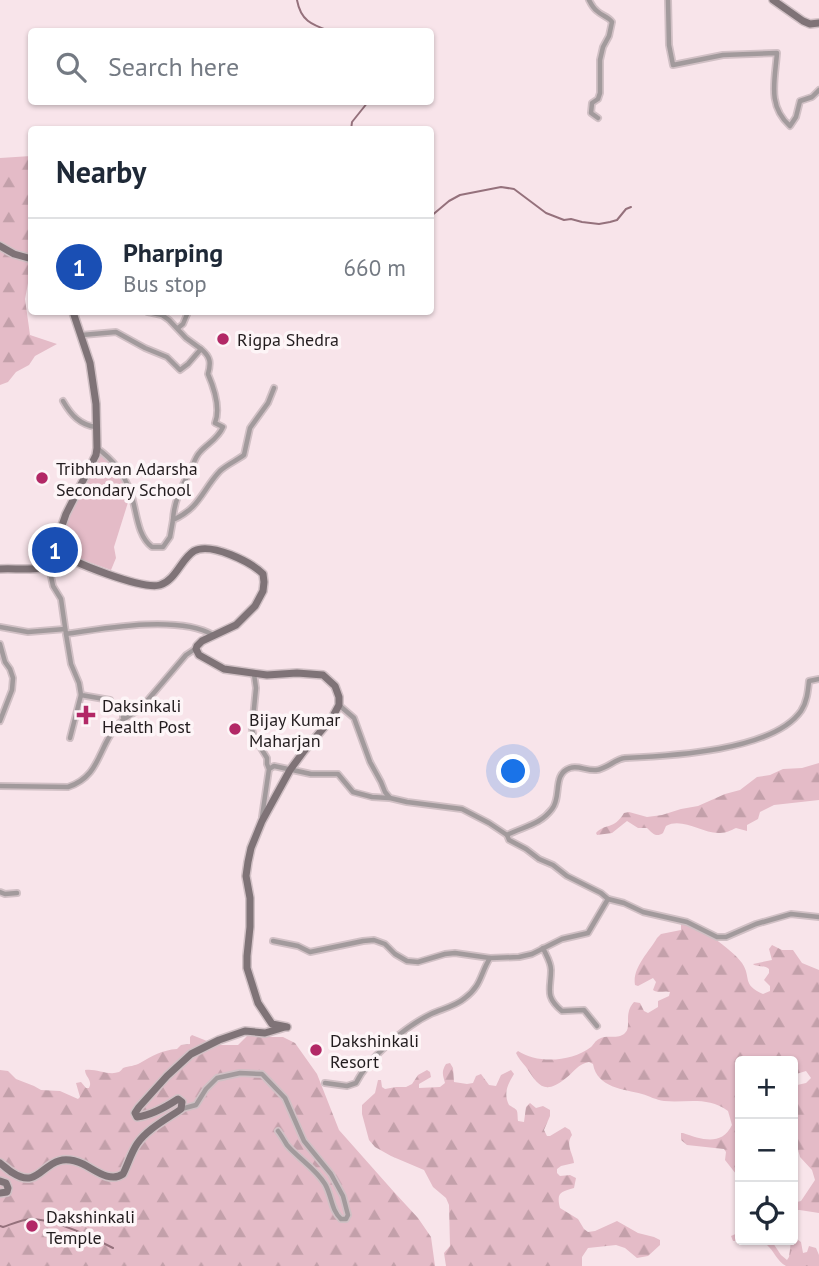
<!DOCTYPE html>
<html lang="en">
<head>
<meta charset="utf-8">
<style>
	body { margin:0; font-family:"PT Sans",sans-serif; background:#f2f2f3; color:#1f2937 }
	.controls { position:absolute; right:21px; bottom:21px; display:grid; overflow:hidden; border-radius:7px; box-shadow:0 2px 5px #0004 }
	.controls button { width:63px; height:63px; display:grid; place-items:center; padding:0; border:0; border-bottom:2px solid #e0e1e3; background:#fff; color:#1f2937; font:35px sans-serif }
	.you { position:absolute; left:514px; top:772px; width:24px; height:24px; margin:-18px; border:5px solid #fff; border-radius:50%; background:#1a73e8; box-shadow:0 0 0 10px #1a73e833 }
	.badge { display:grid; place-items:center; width:46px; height:46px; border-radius:50%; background:#b22866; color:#fff; font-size:23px; font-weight:700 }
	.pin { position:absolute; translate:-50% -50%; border:4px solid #fff; box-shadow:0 2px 7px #0006 }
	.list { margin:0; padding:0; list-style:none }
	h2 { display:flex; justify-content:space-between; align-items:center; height:91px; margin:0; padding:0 28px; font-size:30px }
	h2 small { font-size:23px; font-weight:400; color:#747a83 }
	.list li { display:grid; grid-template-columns:46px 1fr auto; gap:21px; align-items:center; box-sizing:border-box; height:98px; padding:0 28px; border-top:2px solid #e0e1e3 }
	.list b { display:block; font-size:26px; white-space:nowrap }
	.list p { margin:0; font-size:23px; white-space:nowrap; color:#747a83 }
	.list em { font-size:23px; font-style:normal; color:#747a83 }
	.icon { flex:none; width:38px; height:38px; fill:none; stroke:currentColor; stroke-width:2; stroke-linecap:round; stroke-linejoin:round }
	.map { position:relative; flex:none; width:819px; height:1266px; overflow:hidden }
	.search { position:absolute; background:#fff; box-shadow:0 2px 5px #0004; left:28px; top:28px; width:406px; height:77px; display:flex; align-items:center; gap:18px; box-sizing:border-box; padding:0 24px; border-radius:7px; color:#747a83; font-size:26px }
	.panel { position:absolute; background:#fff; box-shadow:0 2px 5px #0004; left:28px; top:126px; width:406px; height:189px; border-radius:7px }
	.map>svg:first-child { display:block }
	.grass { fill:url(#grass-tufts) }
	.forest { fill:url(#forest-firs) }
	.garden { fill:#e4bbc7 }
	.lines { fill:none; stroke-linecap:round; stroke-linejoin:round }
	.stream { stroke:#95717c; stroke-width:2 }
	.minor-casing { stroke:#d1c0c5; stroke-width:8 }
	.secondary-casing { stroke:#d1c0c5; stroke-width:10 }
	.minor { stroke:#a29a9c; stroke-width:4.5 }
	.secondary { stroke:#7f7377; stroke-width:7 }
	.poi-dot { fill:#b22866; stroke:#fdf5f7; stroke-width:2.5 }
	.labels { text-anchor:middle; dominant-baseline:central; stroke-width:7; stroke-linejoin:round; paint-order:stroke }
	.poi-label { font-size:18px; fill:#221c1e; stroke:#fdf5f7; text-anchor:start }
</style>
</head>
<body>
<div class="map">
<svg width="819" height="1266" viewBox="0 0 819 1266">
	<defs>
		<pattern id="grass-tufts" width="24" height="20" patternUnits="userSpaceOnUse" patternTransform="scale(1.75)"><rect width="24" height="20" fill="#e4bbc7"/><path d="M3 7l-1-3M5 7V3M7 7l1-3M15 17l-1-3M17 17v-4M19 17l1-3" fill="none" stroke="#c3a0aa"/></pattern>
		<pattern id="forest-firs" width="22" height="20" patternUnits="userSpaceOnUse" patternTransform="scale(1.75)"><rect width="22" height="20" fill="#e4bbc7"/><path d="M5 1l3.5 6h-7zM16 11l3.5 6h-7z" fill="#c3a0aa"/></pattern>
	</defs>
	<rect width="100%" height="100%" fill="#f8e4ea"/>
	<path class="grass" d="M 740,1232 L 740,1240 L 771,1240 L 781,1255 L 787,1260 L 789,1257 L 791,1241 L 797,1239 L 801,1242 L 803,1253 L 807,1252 L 809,1246 L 816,1248 L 819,1255 L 819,1266 L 786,1266 C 777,1261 774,1251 767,1245 C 764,1243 739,1241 733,1241 L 731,1236 Z"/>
	<g class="forest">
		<polygon points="31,156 32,262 25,299 30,335 57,344 35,356 29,365 16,372 8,382 0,385 0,158"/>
		<path d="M 819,763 L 819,800 L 774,805 L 760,812 L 758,819 L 747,825 L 747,831 L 736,828 C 731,830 727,833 720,833 C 702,834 683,817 666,826 L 663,833 C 656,838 652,833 647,828 L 638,828 L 627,821 L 612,833 L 597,835 L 596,833 C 605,823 614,830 624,813 L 629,812 L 647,817 L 662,815 L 681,809 L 698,806 L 725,794 L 740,790 L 757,777 L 770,775 L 783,769 L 802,768 Z"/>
		<path d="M 681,923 C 698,925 732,949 742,963 C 752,978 741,984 763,994 L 770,991 L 770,986 L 764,980 L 769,973 L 769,969 C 764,965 756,967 753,964 L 772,960 L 769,949 L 772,945 L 782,950 L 793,950 L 802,963 L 819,970 L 819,1213 L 793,1209 L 793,1203 L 801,1201 L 815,1180 L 812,1170 L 800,1157 L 797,1146 L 793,1139 L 793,1108 L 796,1106 L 796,1104 L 793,1098 L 793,1086 L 806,1083 L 811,1078 L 806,1071 L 793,1075 L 793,1061 L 740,1061 L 740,1179 L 725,1160 L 726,1152 L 724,1149 L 687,1145 L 681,1140 L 681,1133 L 683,1133 C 701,1139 721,1147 732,1125 L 728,1111 C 707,1096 688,1103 664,1101 C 656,1100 649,1096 642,1094 C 624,1089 597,1088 593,1064 L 589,1062 C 578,1064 574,1072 566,1078 C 544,1096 538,1085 526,1067 C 522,1062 518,1058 516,1053 L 518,1051 C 538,1064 571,1062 591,1047 C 594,1044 595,1041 599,1039 C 607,1034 618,1040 625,1033 C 632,1027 623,1014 634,1002 L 640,1003 L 644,1011 L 648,1013 L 658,1007 L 658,1001 L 669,996 L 670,992 C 664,990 659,994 653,990 L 656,982 L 653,978 L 638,986 L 635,985 C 632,968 649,952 657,938 L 661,934 L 681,930 Z"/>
		<path d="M 192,1035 L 217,1045 L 238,1045 L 247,1036 L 257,1035 L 273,1037 L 283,1037 L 295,1043 L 317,1074 L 339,1130 L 394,1192 L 418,1218 L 431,1237 L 435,1266 L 0,1266 L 0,1070 L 8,1071 L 16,1079 L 34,1086 L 41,1090 L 60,1091 L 78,1099 L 80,1097 L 76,1083 L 81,1082 L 86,1088 L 89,1088 C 93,1080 85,1077 85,1070 C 96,1068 108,1076 119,1072 C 121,1071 122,1069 123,1068 C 129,1066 135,1066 140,1063 C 152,1056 162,1050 177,1049 L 181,1045 L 190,1044 L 190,1037 Z"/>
		<path d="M 450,1063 L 453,1068 L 454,1082 L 467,1084 L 473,1083 L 476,1076 L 481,1074 L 489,1085 L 496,1086 L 501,1075 L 511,1070 L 514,1074 C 508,1084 503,1093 509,1105 C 519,1111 517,1109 518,1121 L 524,1122 L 526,1107 L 530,1103 L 536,1108 L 543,1106 L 550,1110 L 550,1116 L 544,1130 L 547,1136 L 550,1136 L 565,1127 L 570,1130 L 572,1135 C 565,1145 573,1153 574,1163 L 561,1166 L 557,1169 L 557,1173 L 560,1176 L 570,1175 L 576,1178 L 574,1188 C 561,1192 556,1192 560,1208 L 578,1219 L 584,1229 L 588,1232 L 595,1231 L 617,1221 L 638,1233 L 654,1237 L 660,1240 L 660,1245 L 648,1256 L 637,1258 L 625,1248 L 616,1245 L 588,1248 L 582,1257 L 582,1266 L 446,1266 L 444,1253 L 450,1246 L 449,1205 L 446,1198 L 433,1187 L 424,1170 L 391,1156 L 375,1147 L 369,1140 L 362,1114 L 362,1105 L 375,1093 L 378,1080 L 381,1080 L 382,1087 L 385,1089 L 396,1087 L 406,1087 L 412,1084 L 418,1075 L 427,1070 L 430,1072 L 431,1077 L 419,1084 L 419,1088 L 440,1087 L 445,1083 C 443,1075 441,1072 446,1064 Z"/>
	</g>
	<polygon class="garden" points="97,448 125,478 130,496 114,547 116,558 111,570 55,550"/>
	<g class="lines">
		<g class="stream">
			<path d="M 297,0 C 301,22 313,25 332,32"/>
			<polyline points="351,130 352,122 368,102"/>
			<polyline points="430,217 449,201 460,195 501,187 514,189 546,213 564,220 571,219 582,222 599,224 610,222 617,220 626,209 631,207"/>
			<path d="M 0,1226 L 3,1227 C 12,1224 21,1220 30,1219 C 54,1219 92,1237 113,1248"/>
		</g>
		<g class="minor-casing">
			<g id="minor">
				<path d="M 589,0 C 591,4 593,8 597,11 C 602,16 608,16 612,22 L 609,36 L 603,47 L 600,60 L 600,93 L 598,99 L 592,103 L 591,113 L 598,118"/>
				<path d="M 668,0 L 669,45 L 673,65 L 723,55 L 777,53 C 775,80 767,106 790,126 L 796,117 L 800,101 L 812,97 L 819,90"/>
				<polyline points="178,328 183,324 188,312"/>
				<polyline points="82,335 116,332 145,348 167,357 180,370 188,364 201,349 186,338 169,320 162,315 148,312"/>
				<path d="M 63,401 C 71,415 80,425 96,427"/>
				<path d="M 97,448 C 113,460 123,472 130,491 C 137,509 136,535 152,547 L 163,547 L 170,537 L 173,520 C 200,508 202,490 220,471 C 228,464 236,461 244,455 L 250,428 L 268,403 L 274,388"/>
				<path d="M 173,520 C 174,499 183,485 192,467 C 194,462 196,456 200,452 C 208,443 218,439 223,427 L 215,423 C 221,408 214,388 208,374 C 211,363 211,357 201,349"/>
				<path d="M 49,567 L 53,586 L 61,599 L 66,634 C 105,628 179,615 213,635"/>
				<polyline points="0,627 28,632 65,629"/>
				<polyline points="66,634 71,664 79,683 81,695 110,700 110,707 124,711 123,717"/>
				<polyline points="0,644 5,662 10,669 13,678 12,690 0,721"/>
				<polyline points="254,674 256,688 252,729 254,737 267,758 267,764 269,769 262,817"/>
				<polyline points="339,705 354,718 370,762 381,782 385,792 390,798 407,802 462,809 489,823 507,835 509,840 526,849 539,859 553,865 567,876 601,893 608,899 624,903 643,912 687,922 717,937 726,937 756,924 791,914 819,917"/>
				<polyline points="70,738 81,695"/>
				<polyline points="269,769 274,766 311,774 338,774 353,792 372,797 389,798"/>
				<path d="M 0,786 L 68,787 C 99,777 98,750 115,728 C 122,718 131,716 141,708 L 186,655 L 195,649"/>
				<path d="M 507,835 C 525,826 540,825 552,809 C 562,797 552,774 570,768 C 578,765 587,771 596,770 C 607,769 615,759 625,758 C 670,756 773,751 801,711 C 807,702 808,691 809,681 L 819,679"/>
				<polyline points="0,892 5,894 17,893"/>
				<polyline points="273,941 298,946 310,952 363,941 374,940 385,944 395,954 407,961 418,962 445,954 455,953 490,958"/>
				<path d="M 543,948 C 546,955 551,962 551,970 C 551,989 544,996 562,1011 L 584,1010 L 597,1026"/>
				<path d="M 325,1083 L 347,1086 L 356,1083 C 369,1057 406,1026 431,1014 C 442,1009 456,1006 465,998 C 482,985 480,974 490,958 L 519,957 L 532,954 L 562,939 L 588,933 L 608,899"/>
				<path d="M 181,1109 L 196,1105 L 206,1089 L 217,1078 L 240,1073 L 262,1074 L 285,1098 L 304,1141 L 331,1174 L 343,1196 L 348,1215 L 346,1219 L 341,1219 C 331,1210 332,1196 325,1184 C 315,1168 299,1159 287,1145 C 284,1140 281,1135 278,1131"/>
			</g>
		</g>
		<g class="secondary-casing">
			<g id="secondary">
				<polyline points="773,0 803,21 810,24 819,23"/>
				<polyline points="0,246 14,254 32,259"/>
				<path d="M 55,550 C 70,562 143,590 160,585 C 176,580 181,559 194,551 C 211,542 251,562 263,574 L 264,582 L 263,591 L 255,606 L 236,625 L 202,641 L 197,646 L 196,649 L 199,655 L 224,669 L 267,675 L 297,673 L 323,675 L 335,686 L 339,697 L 339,705 L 332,718 L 304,751 L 290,770 L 262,821 L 251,848 L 248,862 L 246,876 L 250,898 L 250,927 L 247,956 L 247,968 L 258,1003 L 272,1024 L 287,1027"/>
				<path d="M 0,569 C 13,568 39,571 48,566 L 66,514 L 96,455 L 97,448 L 96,404 L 90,363 L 73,312"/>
				<path d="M 0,1163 C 4,1166 8,1170 13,1173 C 44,1193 43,1146 83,1164 C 95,1170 110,1183 123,1174 C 128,1164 131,1153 137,1144 C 147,1129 167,1119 181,1109 L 182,1102 L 178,1099 C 166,1107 152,1115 137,1117 L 135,1113 L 139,1107 L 167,1076 L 191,1054 L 219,1040 L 245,1031 L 265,1033 L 285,1027"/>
				<polyline points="0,1181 6,1183 8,1188 7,1192 0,1193"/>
			</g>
		</g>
		<use href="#minor" class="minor"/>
		<use href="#secondary" class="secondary"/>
	</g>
	<g class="poi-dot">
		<circle cx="223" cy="339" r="7"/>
		<circle cx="42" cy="478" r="7"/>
		<path d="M82.5 704.5h7v7h7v7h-7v7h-7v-7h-7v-7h7z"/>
		<circle cx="235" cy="729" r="7"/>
		<circle cx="316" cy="1050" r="7"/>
		<circle cx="32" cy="1226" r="7"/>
	</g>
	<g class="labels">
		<g class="poi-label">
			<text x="237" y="339">Rigpa Shedra</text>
			<text x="56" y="468">Tribhuvan Adarsha<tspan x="56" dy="21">Secondary School</tspan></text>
			<text x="102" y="705">Daksinkali<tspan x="102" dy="21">Health Post</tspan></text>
			<text x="249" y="719">Bijay Kumar<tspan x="249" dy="21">Maharjan</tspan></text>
			<text x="330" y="1040">Dakshinkali<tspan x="330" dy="21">Resort</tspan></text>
			<text x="46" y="1216">Dakshinkali<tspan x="46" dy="21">Temple</tspan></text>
		</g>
	</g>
</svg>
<div class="controls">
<button>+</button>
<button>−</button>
<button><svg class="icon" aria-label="locate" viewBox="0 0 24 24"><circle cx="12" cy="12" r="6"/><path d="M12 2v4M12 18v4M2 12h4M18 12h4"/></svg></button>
</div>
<div class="you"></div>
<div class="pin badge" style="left:55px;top:550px;background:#1a4fb4">1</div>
<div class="search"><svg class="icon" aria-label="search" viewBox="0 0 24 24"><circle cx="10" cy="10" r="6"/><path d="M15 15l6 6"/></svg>Search here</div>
<section class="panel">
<h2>Nearby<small></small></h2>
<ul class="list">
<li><span class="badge" style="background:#1a4fb4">1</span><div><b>Pharping</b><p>Bus stop</p></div><em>660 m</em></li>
</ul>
</section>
</div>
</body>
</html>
